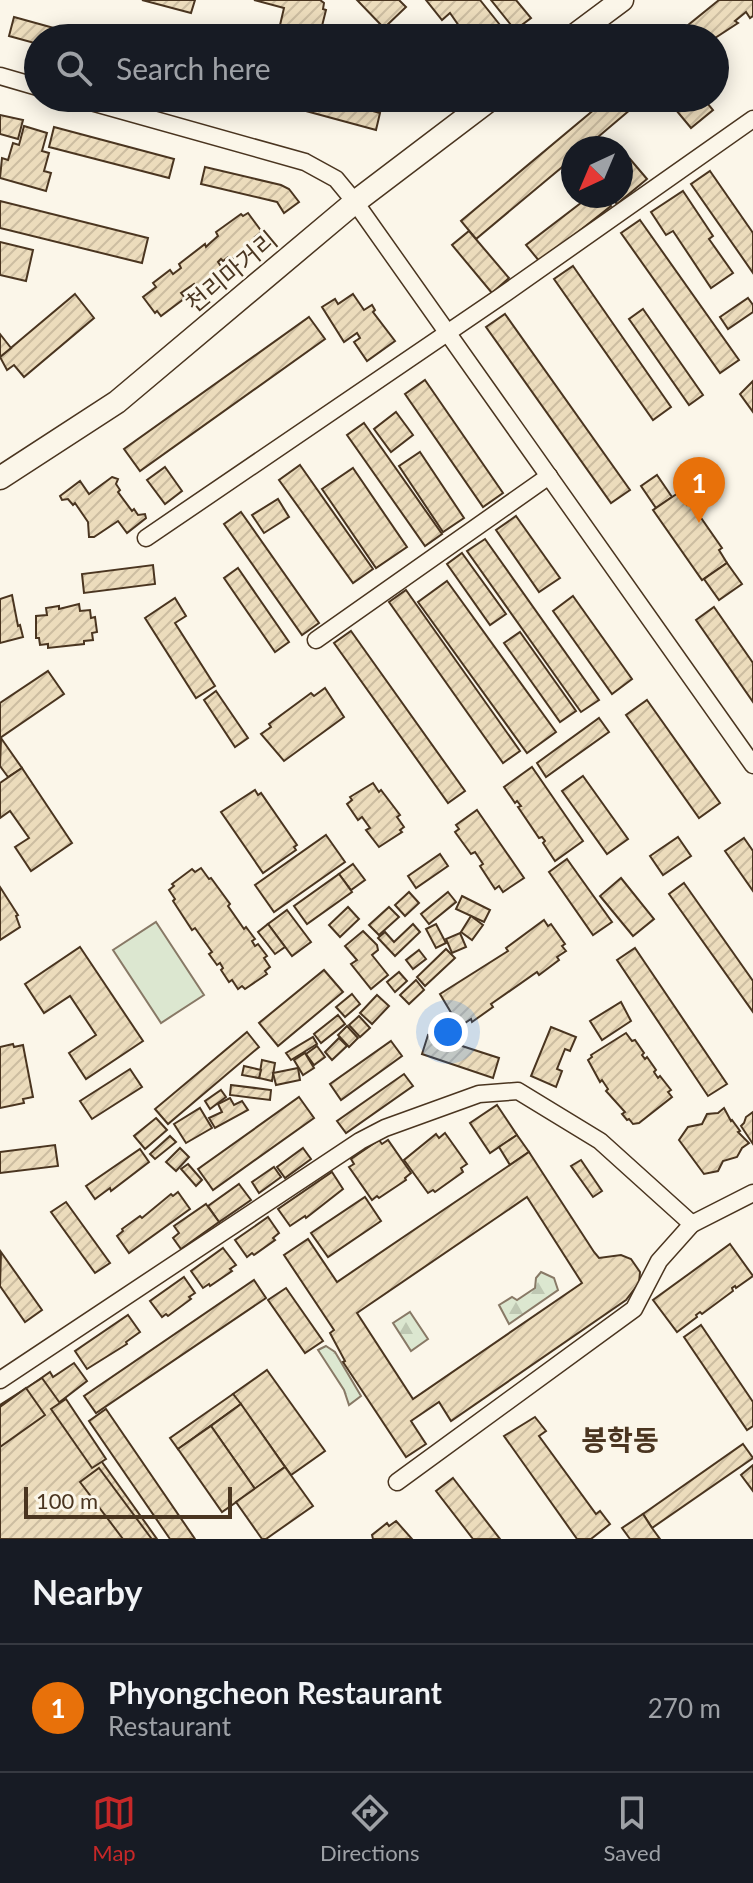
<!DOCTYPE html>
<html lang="en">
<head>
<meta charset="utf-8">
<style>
	body { margin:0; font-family:Lato,"Noto Sans KR",sans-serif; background:#20242c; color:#f1f3f6 }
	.compass { position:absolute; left:561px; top:136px; width:72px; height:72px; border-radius:50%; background:#171b24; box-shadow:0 4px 20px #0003; rotate:224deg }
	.scale { position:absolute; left:24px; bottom:20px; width:208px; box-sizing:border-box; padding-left:8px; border:4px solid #4a3520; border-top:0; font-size:22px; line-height:28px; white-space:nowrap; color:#4a3520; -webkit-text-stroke:6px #fbf6e9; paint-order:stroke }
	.you { position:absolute; left:448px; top:1032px; width:28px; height:28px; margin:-20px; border:6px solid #fff; border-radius:50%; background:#1a73e8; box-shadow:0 0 0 12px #1a73e833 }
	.badge { display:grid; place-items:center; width:52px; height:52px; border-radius:50%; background:#c62828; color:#fff; font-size:26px; font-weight:700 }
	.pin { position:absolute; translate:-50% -66px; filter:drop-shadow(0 2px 4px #0008) }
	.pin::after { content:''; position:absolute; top:42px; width:28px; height:24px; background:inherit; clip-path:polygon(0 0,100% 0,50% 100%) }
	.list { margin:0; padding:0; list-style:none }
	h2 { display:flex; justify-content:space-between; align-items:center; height:104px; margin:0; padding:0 32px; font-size:34px }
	h2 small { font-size:26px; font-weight:400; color:#9ea1a6 }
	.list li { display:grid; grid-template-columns:52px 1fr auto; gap:24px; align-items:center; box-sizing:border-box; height:128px; padding:0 32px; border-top:2px solid #363941 }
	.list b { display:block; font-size:30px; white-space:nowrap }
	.list p { margin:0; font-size:26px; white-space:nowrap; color:#9ea1a6 }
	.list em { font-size:26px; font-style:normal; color:#9ea1a6 }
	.icon { flex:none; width:44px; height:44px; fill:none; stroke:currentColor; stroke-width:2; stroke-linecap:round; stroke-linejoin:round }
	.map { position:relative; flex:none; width:753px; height:1539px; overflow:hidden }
	.search { position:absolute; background:#171b24; box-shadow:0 4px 20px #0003; left:24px; right:24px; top:24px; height:88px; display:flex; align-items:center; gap:20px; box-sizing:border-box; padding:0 28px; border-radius:44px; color:#9ea1a6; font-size:30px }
	.sheet { height:232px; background:#171b24 }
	nav { display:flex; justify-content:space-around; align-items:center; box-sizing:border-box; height:112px; border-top:2px solid #363941; background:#171b24; font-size:22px; color:#9ea1a6 }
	nav a { display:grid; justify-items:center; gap:4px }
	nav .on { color:#c62828 }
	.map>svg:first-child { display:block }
	.grass { fill:#dce7d0; stroke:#887966; stroke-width:2 }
	.forest { fill:url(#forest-firs); stroke:#887966; stroke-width:2 }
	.building { fill:url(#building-hatch); stroke:#4a3520; stroke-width:2; fill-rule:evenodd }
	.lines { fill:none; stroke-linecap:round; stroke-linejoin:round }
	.minor-casing { stroke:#4a3520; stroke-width:19 }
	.highway-casing { stroke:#4a3520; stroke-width:25 }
	.minor { stroke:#fbf6e9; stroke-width:16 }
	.highway { stroke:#fbf6e9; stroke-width:22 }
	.labels { text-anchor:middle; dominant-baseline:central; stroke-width:6; stroke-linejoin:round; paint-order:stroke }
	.street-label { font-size:24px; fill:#4a3520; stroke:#fbf6e9 }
	.quarter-label { font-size:28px; font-weight:bold; fill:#4a3520; stroke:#fbf6e9 }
</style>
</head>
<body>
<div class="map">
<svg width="753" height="1539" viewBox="0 0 753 1539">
	<defs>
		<pattern id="forest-firs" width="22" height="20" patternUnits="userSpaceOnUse" patternTransform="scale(2)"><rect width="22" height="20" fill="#dce7d0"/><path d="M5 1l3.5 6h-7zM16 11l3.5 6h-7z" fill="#bec7b2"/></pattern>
		<pattern id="building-hatch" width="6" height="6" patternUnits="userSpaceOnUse" patternTransform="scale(2)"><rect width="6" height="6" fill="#ecdcbc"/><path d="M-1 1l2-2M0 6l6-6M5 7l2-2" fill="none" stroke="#ccbda1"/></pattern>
	</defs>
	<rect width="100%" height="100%" fill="#fbf6e9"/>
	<polygon class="grass" points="156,922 204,995 161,1023 113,950"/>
	<g class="forest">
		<polygon points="541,1272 554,1278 558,1290 509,1324 499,1305 512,1297 517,1300 535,1288 536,1278"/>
		<polygon points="410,1312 428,1339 411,1351 393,1323"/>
		<polygon points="326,1346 335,1352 361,1396 349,1405 344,1390 318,1350"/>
	</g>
	<g class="building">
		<polygon points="142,0 195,0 191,13"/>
		<polygon points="254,0 320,0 324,3 323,9 326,10 319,38 277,38 284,8"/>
		<polygon points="357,0 399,0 406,7 384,28"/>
		<polygon points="426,0 480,0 500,25 484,38 476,38 471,32 466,36 450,13 442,20"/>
		<polygon points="491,0 516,0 531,18 515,30"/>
		<polygon points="719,0 753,0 753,16 750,18 746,12 735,21 738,23 715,38 688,38 682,30"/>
		<polygon points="14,17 90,38 38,38 38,44 9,36"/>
		<polygon points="456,29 464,38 444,38 446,33 450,34"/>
		<polygon points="270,98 326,98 380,113 376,130 269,101"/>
		<polygon points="407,98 426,98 426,99 413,106"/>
		<polygon points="608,98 644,98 585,148 573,148 573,158 476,239 461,221"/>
		<polygon points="666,98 703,98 713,110 691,128"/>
		<polygon points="0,115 23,120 18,139 0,134"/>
		<polygon points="24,126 47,133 42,151 49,153 44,171 51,173 46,191 0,178 2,158 8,160 13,143 19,145"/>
		<polygon points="54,127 174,159 169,178 49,147"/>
		<polygon points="630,159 647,179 617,204 610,196 621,196 621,166"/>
		<polygon points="205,167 281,185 289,189 299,202 284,213 277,202 201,184"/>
		<polygon points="710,171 753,233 753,273 691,184"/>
		<polygon points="683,191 713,236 709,239 733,273 711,288 673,231 666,235 651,212"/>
		<polygon points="590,196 603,196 611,206 540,262 526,245"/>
		<polygon points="0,201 148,238 142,263 0,228"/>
		<polygon points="248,213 262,232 255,237 257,240 231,260 228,257 223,261 221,259 218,262 222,268 196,288 194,284 181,293 185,298 161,316 157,311 155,313 143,297 156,287 153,283 170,270 173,274 181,268 179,264 205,244 206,247 209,244 218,236 216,232 241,214 243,216"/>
		<polygon points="640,220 739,360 720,373 621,233"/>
		<polygon points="469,231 509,278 492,293 452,245"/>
		<polygon points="0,242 33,250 26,281 0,275"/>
		<polygon points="573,266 671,407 653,420 554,279"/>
		<polygon points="75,294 94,318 24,377 14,365 7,370 0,357"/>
		<polygon points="353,294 364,310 372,305 375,310 373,312 395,341 367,361 354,342 360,338 357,333 344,342 322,307 335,299 338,304"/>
		<polygon points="748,298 753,305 753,312 728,329 720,317"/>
		<polygon points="643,309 703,395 689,405 629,319"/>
		<polygon points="505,314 630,490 611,503 486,327"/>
		<polygon points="309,317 325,339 140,471 124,449"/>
		<polygon points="0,334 11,348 0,357"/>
		<polygon points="425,380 503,493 483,507 405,394"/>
		<polygon points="753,381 753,412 740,394"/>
		<polygon points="396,412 413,435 391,452 374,429"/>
		<polygon points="364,423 442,534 425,546 347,435"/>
		<polygon points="420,452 464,518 443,532 399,466"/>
		<polygon points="300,465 373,569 353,583 279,480"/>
		<polygon points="165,467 182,491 165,504 147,480"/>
		<polygon points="353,468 407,547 376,568 322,489"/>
		<polygon points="657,475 672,497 656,508 641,486"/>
		<polygon points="112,477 118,479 116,484 120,490 118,492 132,511 134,509 138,515 145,514 146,518 127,533 118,521 94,537 89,537 88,522 75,503 73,505 68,499 62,500 60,496 80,481 89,494"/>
		<polygon points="678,493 687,505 690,502 722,548 719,550 727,563 702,580 653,510"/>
		<polygon points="278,499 289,517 264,533 252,515"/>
		<polygon points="241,512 319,623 302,635 224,524"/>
		<polygon points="516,516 560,578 539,592 496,530"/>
		<polygon points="485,539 599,700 581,712 467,551"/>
		<polygon points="462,553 506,614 490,625 447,564"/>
		<polygon points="727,563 742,584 719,600 704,579"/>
		<polygon points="153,565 155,584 84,593 82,574"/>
		<polygon points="238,568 289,642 275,652 224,578"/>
		<polygon points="447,581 556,732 527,753 418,602"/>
		<polygon points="406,590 520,751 503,763 389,602"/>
		<polygon points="12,595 18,626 20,625 23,637 0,643 0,599"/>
		<polygon points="573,596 632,679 612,694 553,611"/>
		<polygon points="175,598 186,616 175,623 215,686 196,698 145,618"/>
		<polygon points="79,604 80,611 90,610 91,618 95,617 97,632 92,633 93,640 84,641 84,644 48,648 48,644 40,645 39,638 36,638 36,616 47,615 46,608 59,606 59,609"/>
		<polygon points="714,607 753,663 753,702 696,620"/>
		<polygon points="351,631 465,791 448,803 334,643"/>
		<polygon points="520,632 576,711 560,722 504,643"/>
		<polygon points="48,671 64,694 0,738 0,703"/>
		<polygon points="325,688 344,717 284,761 261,734 271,727 269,724 311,693 314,696"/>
		<polygon points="216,691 248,738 235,747 204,700"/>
		<polygon points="647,700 720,803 699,818 626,715"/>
		<polygon points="599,718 609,732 546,777 537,763"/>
		<polygon points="1,738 22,768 8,777 0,766"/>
		<polygon points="532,767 583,841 555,861 543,843 545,841 542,837 539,838 518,807 521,806 517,801 515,803 504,787"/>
		<polygon points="22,768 72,843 31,871 15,847 29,838 10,811 0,818 0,783"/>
		<polygon points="583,776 628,839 607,854 562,791"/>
		<polygon points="373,783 379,792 381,790 400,815 397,817 404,827 400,830 402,832 379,847 366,830 370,828 362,817 358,820 347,804 352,800 350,797"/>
		<polygon points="255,790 258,795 261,793 297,845 294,847 296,850 263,873 221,812"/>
		<polygon points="477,810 524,878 503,892 499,886 495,889 480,866 483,864 475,852 471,854 455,832 459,829 456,825"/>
		<polygon points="326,835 345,862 274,912 255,885"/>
		<polygon points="678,837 691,856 663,875 650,856"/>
		<polygon points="744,838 753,851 753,891 725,851"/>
		<polygon points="440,854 448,866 416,888 408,876"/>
		<polygon points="567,859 612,922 593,935 549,872"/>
		<polygon points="353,864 365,880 351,890 339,874"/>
		<polygon points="201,868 209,879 211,878 230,904 228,906 244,929 246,927 255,939 252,941 255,946 258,944 267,956 264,958 270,967 265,971 267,974 245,989 242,986 238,989 232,980 229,982 221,970 223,968 220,963 217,965 209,954 212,952 195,928 192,930 173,901 175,899 169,890 174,886 172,884 192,869 195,872"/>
		<polygon points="339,874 352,892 307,924 294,906"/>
		<polygon points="621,878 654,919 633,936 600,896"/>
		<polygon points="684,883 753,981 753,1012 669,894"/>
		<polygon points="0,887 18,915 16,916 20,927 0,940"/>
		<polygon points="409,892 419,903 405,916 395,905"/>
		<polygon points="448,892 456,902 429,924 421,914"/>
		<polygon points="462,896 490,910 484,922 456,909"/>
		<polygon points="348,907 359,919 340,937 329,925"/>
		<polygon points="389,907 399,917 379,935 369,925"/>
		<polygon points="287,910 311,942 292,956 268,924"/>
		<polygon points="471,916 483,925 472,940 461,932"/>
		<polygon points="544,920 548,926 551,924 565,944 562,946 566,951 557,957 559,960 539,975 537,972 491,1004 493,1007 472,1022 471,1019 462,1025 458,1019 456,1021 440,994 508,951 506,948"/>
		<polygon points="268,924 285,947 275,954 258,932"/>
		<polygon points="413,924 420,932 395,956 378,938 385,932 394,942"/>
		<polygon points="436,924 446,943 436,948 426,929"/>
		<polygon points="363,931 377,945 378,950 372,955 388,975 371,989 351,964 357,960 345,946"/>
		<polygon points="460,933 466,947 452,953 446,939"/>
		<polygon points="80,947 143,1041 86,1079 69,1053 96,1035 70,996 44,1013 25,984"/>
		<polygon points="635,948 727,1084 708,1096 617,960"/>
		<polygon points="446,949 455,958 425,986 417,977"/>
		<polygon points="419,950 426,959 413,969 406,960"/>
		<polygon points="324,970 343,992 278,1046 259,1023"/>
		<polygon points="399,972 407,981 395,992 387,982"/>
		<polygon points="416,980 424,990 409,1004 400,995"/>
		<polygon points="352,994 360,1004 345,1017 336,1007"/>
		<polygon points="377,995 389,1006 372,1024 360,1013"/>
		<polygon points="621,1002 631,1021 602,1040 590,1021"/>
		<polygon points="338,1015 345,1024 321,1043 314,1034"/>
		<polygon points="359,1016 370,1028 360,1037 349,1025"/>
		<polygon points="347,1026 358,1038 349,1047 338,1035"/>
		<polygon points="551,1027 576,1037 570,1051 565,1049 557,1069 562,1071 556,1087 531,1076"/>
		<polygon points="247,1032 259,1047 168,1124 155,1109"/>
		<polygon points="626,1033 632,1041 635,1040 644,1053 642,1055 645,1059 647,1057 656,1070 654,1072 658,1078 660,1076 671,1090 668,1092 672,1097 639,1123 633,1124 629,1119 627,1120 622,1114 625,1112 606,1091 608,1089 602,1080 600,1082 588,1060 592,1057 591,1055"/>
		<polygon points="428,1035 499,1058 493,1078 422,1054"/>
		<polygon points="313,1037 317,1044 291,1060 286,1053"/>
		<polygon points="339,1038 347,1046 332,1060 325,1052"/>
		<polygon points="391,1041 402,1056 341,1100 330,1084"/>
		<polygon points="13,1044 14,1047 23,1045 33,1097 23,1099 24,1103 0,1108 0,1047"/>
		<polygon points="317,1046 325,1057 314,1065 306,1054"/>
		<polygon points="305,1053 314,1068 303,1075 294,1060"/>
		<polygon points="262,1060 275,1063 272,1081 259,1078"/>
		<polygon points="244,1066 261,1070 259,1078 242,1075"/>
		<polygon points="298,1068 300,1080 276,1085 273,1073"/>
		<polygon points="130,1069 142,1087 92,1119 80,1101"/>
		<polygon points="404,1074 413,1086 346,1133 337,1121"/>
		<polygon points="231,1085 271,1090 270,1100 230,1095"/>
		<polygon points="221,1090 226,1097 210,1109 205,1101"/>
		<polygon points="299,1097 314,1118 213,1190 198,1169"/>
		<polygon points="230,1098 234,1105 242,1101 248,1110 215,1128 209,1118 222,1112 218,1104"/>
		<polygon points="497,1105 517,1135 490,1153 470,1123"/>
		<polygon points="200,1108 212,1128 186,1143 174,1124"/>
		<polygon points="724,1108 731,1121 732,1120 740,1131 738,1132 749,1143 742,1148 737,1157 723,1161 718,1171 704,1174 679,1140 688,1127 702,1124 707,1114 718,1113"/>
		<polygon points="753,1112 753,1144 741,1126 744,1123 746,1117"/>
		<polygon points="156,1118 167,1130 145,1149 134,1136"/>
		<polygon points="445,1133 467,1164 461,1168 463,1172 435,1192 433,1190 428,1193 404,1160 436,1134 439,1138"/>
		<polygon points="517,1135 529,1152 510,1165 499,1147"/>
		<polygon points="170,1136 176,1142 155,1159 150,1154"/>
		<polygon points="379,1140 382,1144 388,1140 411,1173 405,1178 406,1180 379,1198 377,1196 372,1200 349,1167 354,1164 351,1159"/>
		<polygon points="55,1145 58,1166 0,1173 0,1152"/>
		<polygon points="180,1148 189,1157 176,1171 166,1162"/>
		<polygon points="303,1148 311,1159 285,1178 277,1167"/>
		<polygon points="140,1149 149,1162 111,1191 110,1188 95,1199 86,1186"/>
		<path d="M 529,1152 L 594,1252 L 599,1258 L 621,1255 L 631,1259 L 640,1272 L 639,1283 L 626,1300 L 451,1421 L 439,1402 L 411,1421 L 426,1444 L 406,1457 L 343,1362 L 345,1361 L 330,1333 L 334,1330 L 284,1255 L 308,1239 L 337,1282 ZM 527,1197 L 582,1283 L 413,1399 L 357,1313 Z"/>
		<polygon points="581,1160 602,1191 593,1197 571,1166"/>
		<polygon points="188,1164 202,1180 196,1186 181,1169"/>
		<polygon points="274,1167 281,1177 259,1193 252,1182"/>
		<polygon points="332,1172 343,1189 306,1218 305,1216 290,1226 278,1209"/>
		<polygon points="239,1184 251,1200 219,1222 208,1206"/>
		<polygon points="178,1192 190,1209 129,1253 117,1236 123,1231 122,1229 140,1216 142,1218 171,1194 173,1196"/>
		<polygon points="365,1197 381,1221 328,1257 311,1233"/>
		<polygon points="66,1202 110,1263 95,1273 51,1212"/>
		<polygon points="206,1204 219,1222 181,1249 173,1238 179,1233 174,1226"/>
		<polygon points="268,1217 279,1233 273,1238 275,1240 254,1255 252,1253 247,1257 235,1240"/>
		<polygon points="730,1244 753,1276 736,1288 735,1286 732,1288 733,1291 702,1314 700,1312 696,1315 697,1317 677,1332 653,1300"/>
		<polygon points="223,1248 236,1265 230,1269 232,1271 210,1286 209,1284 203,1288 191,1271"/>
		<polygon points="1,1252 42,1310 25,1322 0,1286"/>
		<polygon points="184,1277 195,1293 189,1297 191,1299 168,1316 166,1314 162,1317 150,1301"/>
		<polygon points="254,1280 266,1298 96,1413 84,1396"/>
		<polygon points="286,1288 323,1341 305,1353 268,1300"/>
		<polygon points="128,1315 140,1332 126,1342 127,1344 87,1369 75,1351"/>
		<polygon points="701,1325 753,1402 753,1426 747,1430 684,1337"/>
		<polygon points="74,1363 87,1381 48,1411 30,1386 50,1372 53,1377"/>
		<polygon points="267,1370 325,1451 291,1475 233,1394"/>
		<polygon points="42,1378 157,1539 0,1539 0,1405"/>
		<polygon points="26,1388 45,1415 0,1447 0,1407"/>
		<polygon points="233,1394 241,1404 178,1449 170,1438"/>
		<polygon points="66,1399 106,1459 92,1468 51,1409"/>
		<polygon points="241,1404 285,1467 255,1489 211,1426"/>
		<polygon points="106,1409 195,1539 170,1539 89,1421"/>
		<polygon points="535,1417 546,1431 539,1436 596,1514 600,1511 610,1524 591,1539 577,1539 504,1436"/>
		<polygon points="211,1426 255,1489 222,1512 178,1449"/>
		<polygon points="743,1444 753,1458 652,1528 643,1514"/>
		<polygon points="753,1465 753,1491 741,1475"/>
		<polygon points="285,1467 313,1506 266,1539 262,1539 236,1502"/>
		<polygon points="99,1468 151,1538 151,1539 123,1539 80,1482"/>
		<polygon points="453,1478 500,1539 473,1539 436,1491"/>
		<polygon points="643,1514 652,1528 660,1539 630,1539 622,1528"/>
		<polygon points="396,1521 412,1539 373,1539 372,1535 387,1523 389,1526"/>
	</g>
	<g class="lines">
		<g class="minor-casing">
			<g id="minor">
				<polyline points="0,76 38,87"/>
				<polyline points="77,98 305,162 336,179 355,202 753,765"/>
				<polyline points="146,538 500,297 753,119"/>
				<polyline points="316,640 549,476"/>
				<polyline points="0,1380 360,1141 385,1128 479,1094 518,1091 600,1141 692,1224 753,1193"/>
				<polyline points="397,1482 634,1309 659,1261 692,1224"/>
			</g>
		</g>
		<g class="highway-casing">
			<g id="highway">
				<polyline points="571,38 622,0"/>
				<polyline points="0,478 117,402 355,202 492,98"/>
			</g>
		</g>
		<use href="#minor" class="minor"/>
		<use href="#highway" class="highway"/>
	</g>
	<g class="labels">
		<g class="street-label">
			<text transform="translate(231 271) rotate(-40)">천리마거리</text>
		</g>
		<g class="quarter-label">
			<text x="620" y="1439">봉학동</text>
		</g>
	</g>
</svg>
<svg class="compass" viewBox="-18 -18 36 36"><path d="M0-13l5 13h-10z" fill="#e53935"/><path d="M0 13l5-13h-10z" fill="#9ea1a6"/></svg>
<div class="scale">100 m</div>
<div class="you"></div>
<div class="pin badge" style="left:699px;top:523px;background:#e8710a">1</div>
<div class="search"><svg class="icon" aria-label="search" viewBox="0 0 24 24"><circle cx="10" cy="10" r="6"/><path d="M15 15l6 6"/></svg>Search here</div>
</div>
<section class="sheet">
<h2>Nearby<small></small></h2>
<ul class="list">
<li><span class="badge" style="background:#e8710a">1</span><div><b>Phyongcheon Restaurant</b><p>Restaurant</p></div><em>270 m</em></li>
</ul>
</section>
<nav>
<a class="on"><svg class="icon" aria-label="map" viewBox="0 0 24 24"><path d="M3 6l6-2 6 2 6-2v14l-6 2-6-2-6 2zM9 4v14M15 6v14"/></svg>Map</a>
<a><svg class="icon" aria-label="directions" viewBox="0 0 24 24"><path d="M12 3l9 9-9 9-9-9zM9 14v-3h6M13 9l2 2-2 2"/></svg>Directions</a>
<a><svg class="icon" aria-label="saved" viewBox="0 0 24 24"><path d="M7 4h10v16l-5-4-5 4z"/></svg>Saved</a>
</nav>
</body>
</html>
